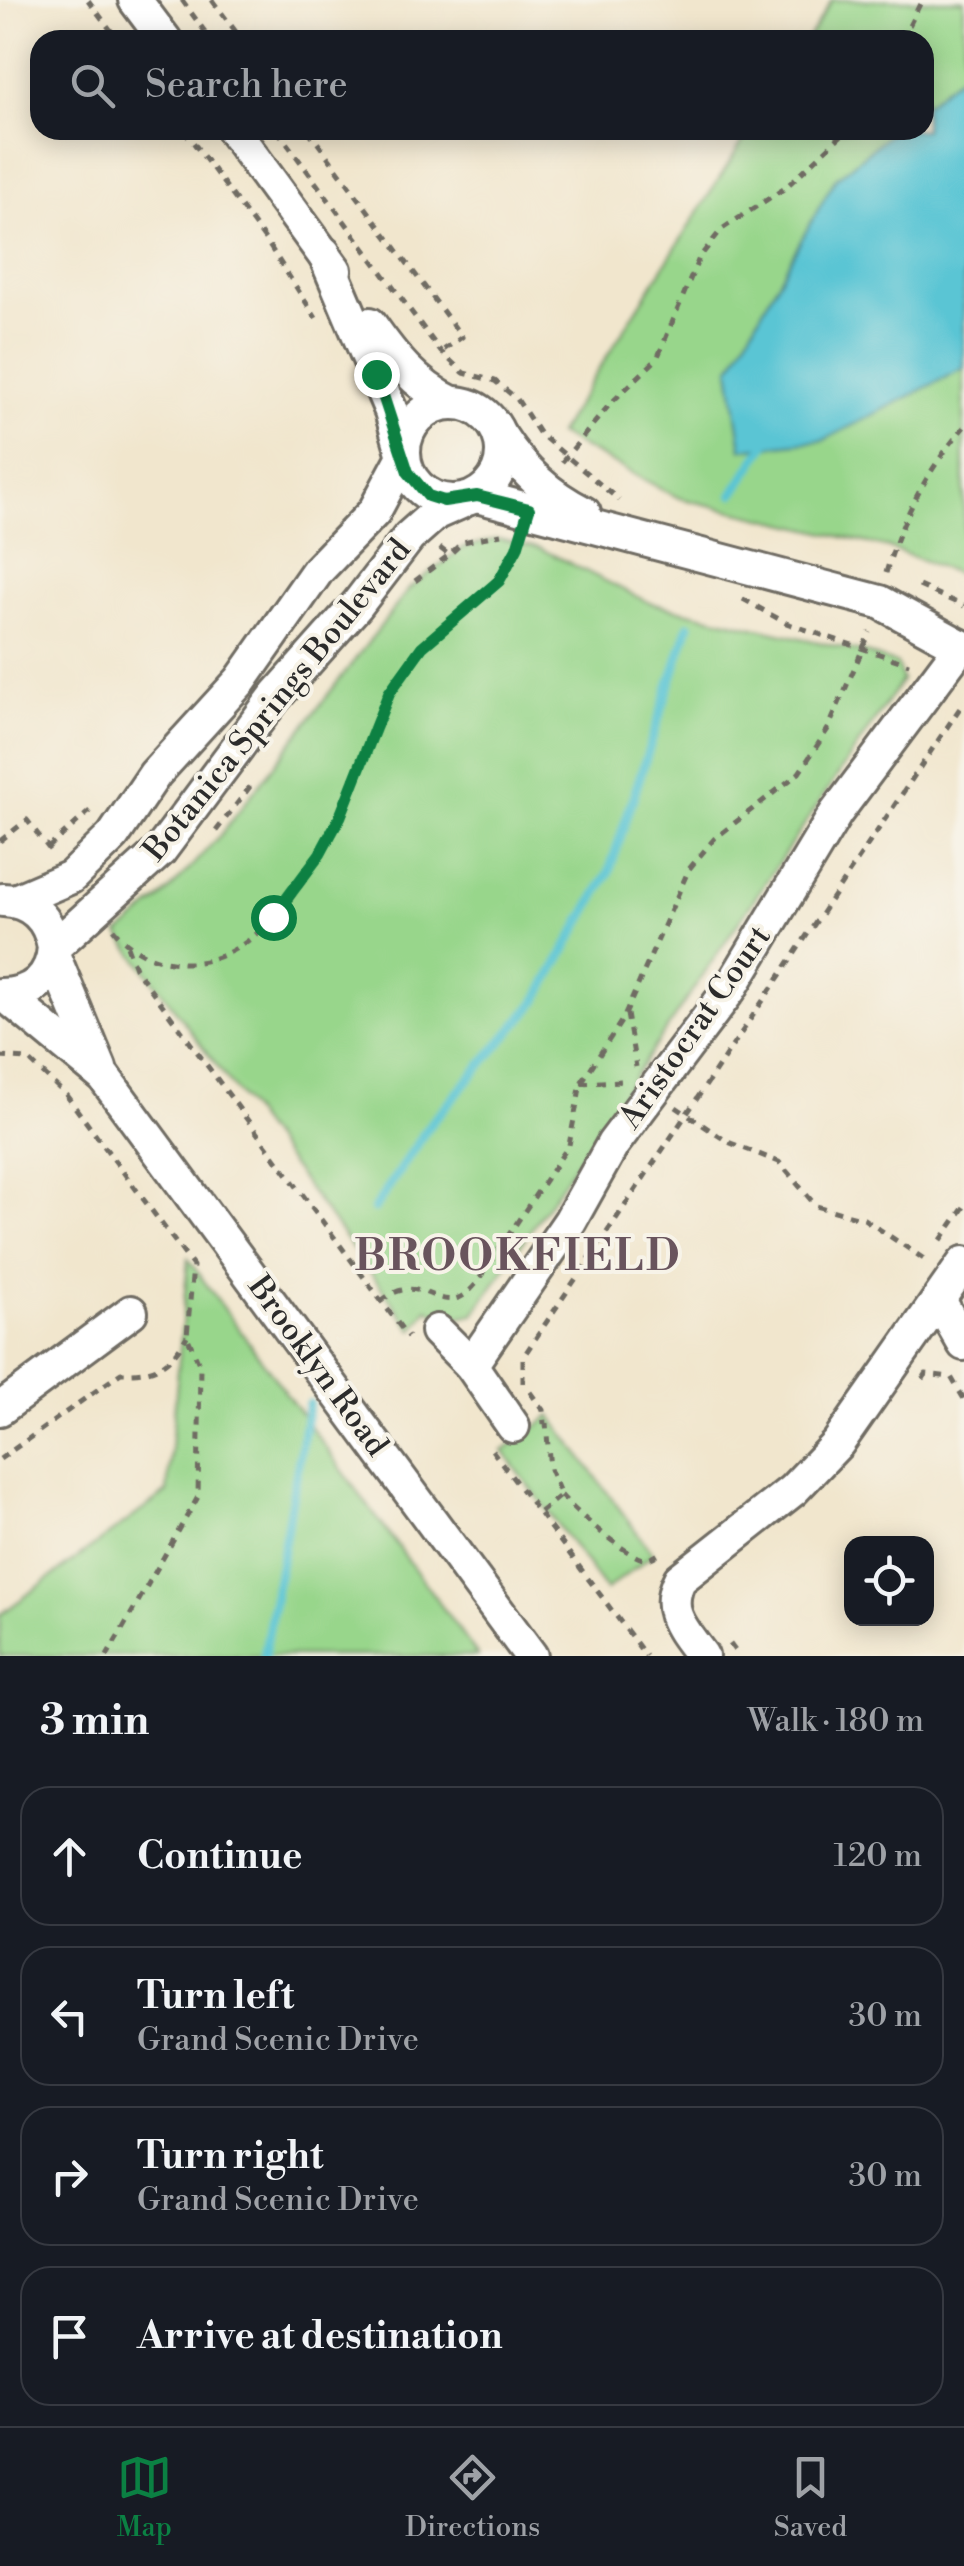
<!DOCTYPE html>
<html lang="en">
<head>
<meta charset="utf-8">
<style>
	body { margin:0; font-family:"Libre Bodoni",serif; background:#242831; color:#f1f3f6 }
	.controls { position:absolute; right:30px; bottom:30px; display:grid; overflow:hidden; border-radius:20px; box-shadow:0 5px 25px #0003 }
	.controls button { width:90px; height:90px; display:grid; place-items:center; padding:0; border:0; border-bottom:2px solid #363941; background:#171b24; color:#f1f3f6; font:50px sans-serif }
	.stop { position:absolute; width:30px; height:30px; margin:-22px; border:8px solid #0b8043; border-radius:50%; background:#fff }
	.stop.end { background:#0b8043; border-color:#fff; box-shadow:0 2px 10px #0008 }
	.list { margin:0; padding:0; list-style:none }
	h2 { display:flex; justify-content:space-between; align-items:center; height:130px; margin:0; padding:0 40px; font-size:42px }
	h2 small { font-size:32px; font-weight:400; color:#9ea1a6 }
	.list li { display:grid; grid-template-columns:65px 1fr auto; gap:30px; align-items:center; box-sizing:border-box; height:140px; margin:0 20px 20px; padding:0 20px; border:2px solid #363941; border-radius:30px }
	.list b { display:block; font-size:38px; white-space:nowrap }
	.list p { margin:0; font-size:32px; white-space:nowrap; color:#9ea1a6 }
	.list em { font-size:32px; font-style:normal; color:#9ea1a6 }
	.icon { flex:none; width:55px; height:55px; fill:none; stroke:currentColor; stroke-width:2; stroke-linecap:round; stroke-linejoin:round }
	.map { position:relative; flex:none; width:964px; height:1656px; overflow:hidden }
	.search { position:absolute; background:#171b24; box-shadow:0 5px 25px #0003; left:30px; right:30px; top:30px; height:110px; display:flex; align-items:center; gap:25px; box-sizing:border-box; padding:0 35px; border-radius:30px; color:#9ea1a6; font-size:38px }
	.sheet { height:770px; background:#171b24 }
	nav { display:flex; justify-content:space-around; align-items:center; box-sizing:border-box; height:140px; border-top:2px solid #363941; background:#171b24; font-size:28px; color:#9ea1a6 }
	nav a { display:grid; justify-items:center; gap:5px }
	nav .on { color:#0b8043 }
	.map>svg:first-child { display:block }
	.green { fill:#98d68b; stroke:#62805b; stroke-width:2.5 }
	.water { fill:#5ac5d4; stroke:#427880; stroke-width:2.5 }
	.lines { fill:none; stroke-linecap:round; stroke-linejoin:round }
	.stream { stroke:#5ac5d4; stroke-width:9 }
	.minor-casing { stroke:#706c64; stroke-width:38 }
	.path { stroke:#706c64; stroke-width:5; stroke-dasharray:8 8; stroke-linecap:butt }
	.minor { stroke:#fff; stroke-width:32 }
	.route { stroke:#0b8043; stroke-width:12 }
	.labels { text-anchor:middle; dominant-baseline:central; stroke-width:8; stroke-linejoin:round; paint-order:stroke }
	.street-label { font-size:32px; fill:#2b2b2b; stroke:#f7f3e8 }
	.district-label { font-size:42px; font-weight:bold; letter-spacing:2.5px; fill:#69545d; stroke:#f7f3e8 }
</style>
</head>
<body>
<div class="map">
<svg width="964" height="1656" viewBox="0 0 964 1656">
	<rect width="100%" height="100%" fill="#f7f3e8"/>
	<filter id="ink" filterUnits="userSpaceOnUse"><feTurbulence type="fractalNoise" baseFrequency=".01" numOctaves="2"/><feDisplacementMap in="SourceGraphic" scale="20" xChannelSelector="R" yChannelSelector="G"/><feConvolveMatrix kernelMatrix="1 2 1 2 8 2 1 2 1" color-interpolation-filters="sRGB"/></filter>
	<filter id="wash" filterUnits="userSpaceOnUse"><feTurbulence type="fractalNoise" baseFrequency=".0048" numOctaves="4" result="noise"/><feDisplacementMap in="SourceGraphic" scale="40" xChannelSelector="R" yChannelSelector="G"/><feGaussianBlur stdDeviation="2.25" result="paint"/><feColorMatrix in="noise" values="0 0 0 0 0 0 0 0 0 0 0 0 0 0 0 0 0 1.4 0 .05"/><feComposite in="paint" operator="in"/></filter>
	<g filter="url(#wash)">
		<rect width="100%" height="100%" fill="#f1e6cd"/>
		<g class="green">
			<polygon points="832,0 964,0 964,576 889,548 679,498 558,434 750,130 924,130 924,40 807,40"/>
			<polygon points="497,539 539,548 650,603 866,653 897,664 902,680 474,1314 445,1320 428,1309 413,1330 119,934 168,892 222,833 410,588 462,548"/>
			<polygon points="188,1259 193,1266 478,1656 0,1656 0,1615 167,1492"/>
			<polygon points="551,1416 653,1554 606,1590 503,1451"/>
		</g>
		<polygon class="water" points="964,72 964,368 824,440 742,449 730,369 835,179 894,130 924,130 924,105"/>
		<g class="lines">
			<g class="stream">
				<polyline points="733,494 770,438"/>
				<polyline points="374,1209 430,1124 536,1002 609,872 689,625"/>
				<polyline points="264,1656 309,1403"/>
			</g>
		</g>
	</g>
	<g filter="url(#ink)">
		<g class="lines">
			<g class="minor-casing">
				<g id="minor">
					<polyline points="135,0 165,40"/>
					<polyline points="233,130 335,270"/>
					<path d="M 370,324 C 393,357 415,385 452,403"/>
					<circle cx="453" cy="452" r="49"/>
					<path d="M 501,437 C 523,471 548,495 584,513"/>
					<polyline points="477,496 880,602 964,648"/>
					<polyline points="15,901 71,877 113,836 155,774 241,680 318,570 374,512 404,456 391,411 324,253"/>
					<polyline points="54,947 160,851 275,697 357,605 409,537 436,513 461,502"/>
					<polyline points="54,957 100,1068"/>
					<path d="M 0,995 C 31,995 52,979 54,947 C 49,919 32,901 3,900"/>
					<polyline points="6,996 104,1077 531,1656"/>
					<polyline points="939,1300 964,1344"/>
					<polyline points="437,1331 471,1365 513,1426"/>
					<polyline points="471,1365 570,1221 613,1144 730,989 836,813 961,646"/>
					<polyline points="0,1409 131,1312"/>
					<path d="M 702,1656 C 683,1630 663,1611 680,1579 L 793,1490 L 838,1443 L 964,1263"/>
				</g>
			</g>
			<g class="path">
				<polyline points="88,0 118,40"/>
				<polyline points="182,0 211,40"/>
				<polyline points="212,0 242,40"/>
				<polyline points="902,40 922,0"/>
				<polyline points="184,130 267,242 316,318"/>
				<polyline points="277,130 441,352 464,373 495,381 517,399 540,434 619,500"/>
				<polyline points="308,130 462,337 442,351"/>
				<polyline points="562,462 610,404 657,359 699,258 722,229 785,188 847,130"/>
				<polyline points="440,548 449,555 463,542 501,534"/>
				<path d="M 886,573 C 902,517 927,471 964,427"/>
				<polyline points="415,581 449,555"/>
				<polyline points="919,586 964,606"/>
				<polyline points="743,599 786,623 909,664"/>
				<polyline points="216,831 252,784"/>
				<polyline points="0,841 27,820 53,854"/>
				<polyline points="48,848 92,809"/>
				<path d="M 113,929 C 132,952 156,963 186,963 C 257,963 311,876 339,818 C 362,770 370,717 402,672 C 439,621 500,598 521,536"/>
				<polyline points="127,946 135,968 408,1337"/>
				<polyline points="627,1014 636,1067"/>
				<polyline points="0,1057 28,1059 66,1095 193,1266 187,1336 200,1366 198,1497 107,1656"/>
				<polyline points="581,1083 622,1081"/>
				<polyline points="676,1107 728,1142 779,1162 816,1206 864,1219 930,1263"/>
				<polyline points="941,1240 964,1207"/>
				<path d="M 381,1301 C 424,1266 441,1325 475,1285 L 569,1145 L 581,1083 L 624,1017 L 689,869 L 714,839 L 799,773 L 828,729 L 870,632"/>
				<polyline points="923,1379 926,1374 951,1377 964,1399"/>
				<polyline points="523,1383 523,1357 964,702"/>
				<polyline points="530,1392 543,1410 544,1424"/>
				<polyline points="492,1450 646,1656"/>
				<path d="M 0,1459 L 121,1373 C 155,1374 170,1366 187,1336"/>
				<path d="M 561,1495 C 574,1511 621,1551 640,1558 C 648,1561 656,1556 663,1551"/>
				<polyline points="540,1512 561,1495 550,1469 546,1423"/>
				<polyline points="730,1644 739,1656"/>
			</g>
			<use href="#minor" class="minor"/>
		</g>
	</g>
	<g class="lines" filter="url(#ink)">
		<polyline class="route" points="273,917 320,854 340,817 389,693 422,647 499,581 517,548 529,509 477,496 444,501 428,496 408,472 376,374"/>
	</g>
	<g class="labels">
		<g class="street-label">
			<text transform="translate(277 700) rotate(-51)">Botanica Springs Boulevard</text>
			<text transform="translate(695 1027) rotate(-55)">Aristocrat Court</text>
			<text transform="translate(318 1366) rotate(54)">Brooklyn Road</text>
		</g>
		<g class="district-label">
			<text x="518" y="1257">BROOKFIELD</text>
		</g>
	</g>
</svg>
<div class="controls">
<button><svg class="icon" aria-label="locate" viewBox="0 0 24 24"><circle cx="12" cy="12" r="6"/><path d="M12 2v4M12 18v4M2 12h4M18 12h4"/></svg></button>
</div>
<div class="stop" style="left:273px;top:917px"></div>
<div class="stop end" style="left:376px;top:374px"></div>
<div class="search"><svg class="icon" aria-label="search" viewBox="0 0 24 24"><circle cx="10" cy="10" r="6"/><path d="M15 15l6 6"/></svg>Search here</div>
</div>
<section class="sheet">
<h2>3 min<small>Walk · 180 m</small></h2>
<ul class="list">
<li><svg class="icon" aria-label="ahead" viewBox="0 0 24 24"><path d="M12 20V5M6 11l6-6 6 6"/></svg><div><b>Continue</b></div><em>120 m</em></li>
<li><svg class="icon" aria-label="left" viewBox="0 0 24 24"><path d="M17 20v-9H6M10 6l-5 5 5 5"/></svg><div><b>Turn left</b><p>Grand Scenic Drive</p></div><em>30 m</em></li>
<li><svg class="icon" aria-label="right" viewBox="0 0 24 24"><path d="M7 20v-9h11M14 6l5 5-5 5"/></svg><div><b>Turn right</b><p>Grand Scenic Drive</p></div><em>30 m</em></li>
<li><svg class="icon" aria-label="arrive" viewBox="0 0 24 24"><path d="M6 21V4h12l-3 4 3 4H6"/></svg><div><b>Arrive at destination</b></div></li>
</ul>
</section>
<nav>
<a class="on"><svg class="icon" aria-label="map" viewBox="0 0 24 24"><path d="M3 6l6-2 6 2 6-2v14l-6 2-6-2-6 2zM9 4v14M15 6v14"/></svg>Map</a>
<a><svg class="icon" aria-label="directions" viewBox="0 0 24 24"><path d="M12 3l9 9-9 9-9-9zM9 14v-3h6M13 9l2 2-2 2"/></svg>Directions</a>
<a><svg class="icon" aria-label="saved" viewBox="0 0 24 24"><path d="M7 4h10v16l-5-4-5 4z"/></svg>Saved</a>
</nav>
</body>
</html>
